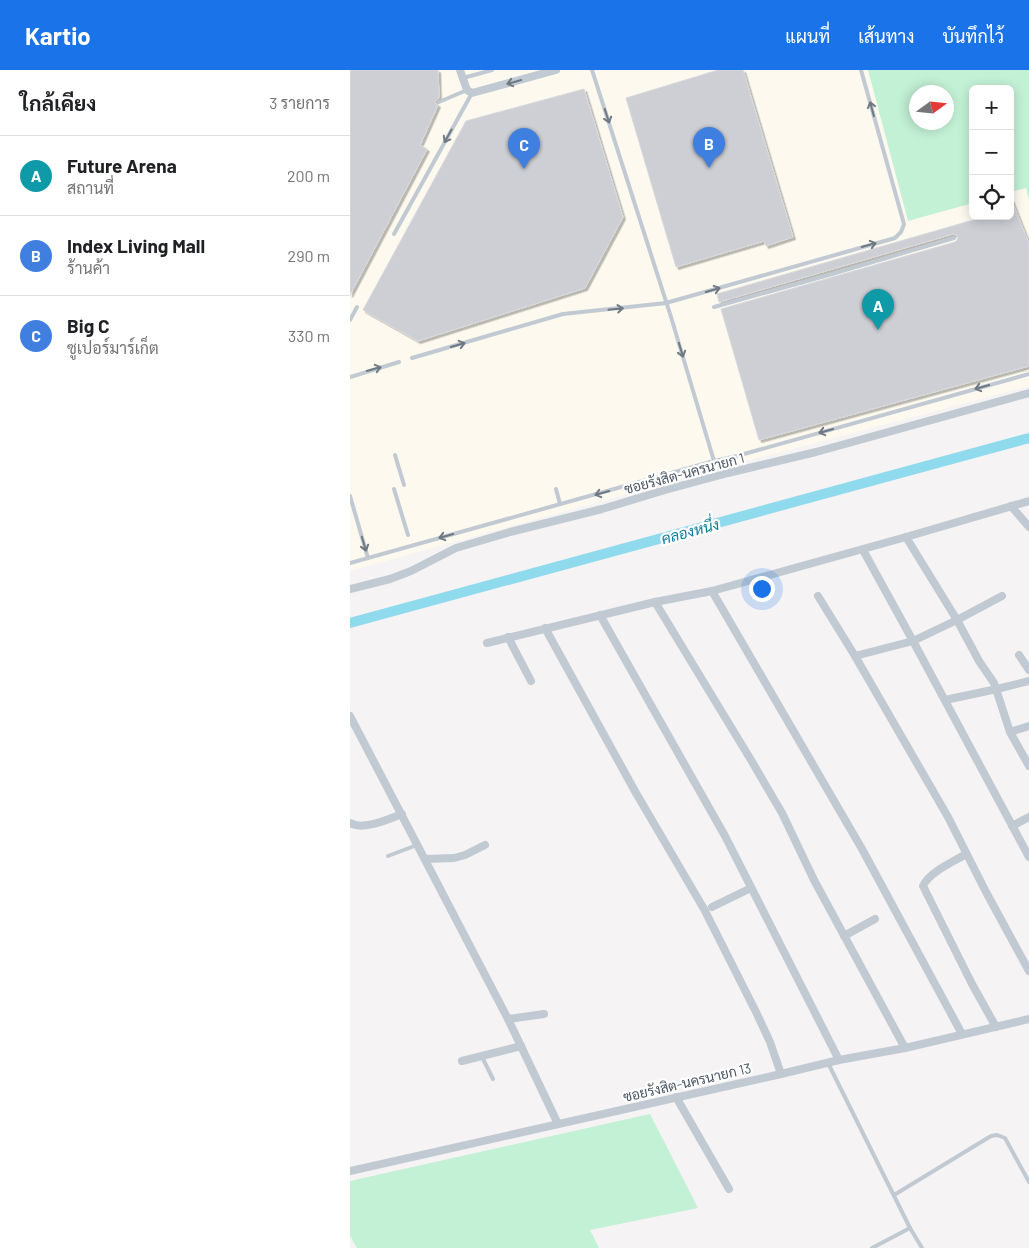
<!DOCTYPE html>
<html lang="th">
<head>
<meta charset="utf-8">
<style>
	body { margin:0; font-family:Barlow,Sarabun,sans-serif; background:#f2f2f2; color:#202124 }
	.controls { position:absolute; right:15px; top:15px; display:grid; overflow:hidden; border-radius:8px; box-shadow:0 2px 12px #0003 }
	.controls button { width:45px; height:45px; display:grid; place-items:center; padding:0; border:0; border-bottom:1px solid #e0e0e0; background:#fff; color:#202124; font:25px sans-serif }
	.compass { position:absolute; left:559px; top:15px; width:45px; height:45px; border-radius:50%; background:#fff; box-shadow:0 2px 12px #0003; rotate:75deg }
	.you { position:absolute; left:411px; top:518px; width:18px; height:18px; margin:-12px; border:4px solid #fff; border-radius:50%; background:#1a73e8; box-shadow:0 0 0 8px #1a73e833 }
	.badge { display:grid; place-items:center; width:32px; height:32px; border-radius:50%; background:#1a73e8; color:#fff; font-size:16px; font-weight:700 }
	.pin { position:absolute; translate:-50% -41px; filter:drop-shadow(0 1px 2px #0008) }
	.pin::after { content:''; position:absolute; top:26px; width:18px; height:15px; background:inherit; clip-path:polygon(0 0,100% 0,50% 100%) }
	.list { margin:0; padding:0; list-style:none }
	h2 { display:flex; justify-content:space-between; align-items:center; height:65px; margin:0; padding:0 20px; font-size:21px }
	h2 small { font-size:16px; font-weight:400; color:#757577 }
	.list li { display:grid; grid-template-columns:32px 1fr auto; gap:15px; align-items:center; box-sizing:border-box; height:80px; padding:0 20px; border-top:1px solid #e0e0e0 }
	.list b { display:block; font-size:19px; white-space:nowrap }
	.list p { margin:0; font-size:16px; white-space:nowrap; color:#757577 }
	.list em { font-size:16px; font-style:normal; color:#757577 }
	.icon { flex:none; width:28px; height:28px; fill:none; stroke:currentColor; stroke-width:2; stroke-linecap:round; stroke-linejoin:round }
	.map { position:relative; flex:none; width:679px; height:1178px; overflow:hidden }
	header { display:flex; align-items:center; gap:30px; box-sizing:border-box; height:70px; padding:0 25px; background:#1a73e8; color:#fff }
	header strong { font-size:24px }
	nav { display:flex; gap:28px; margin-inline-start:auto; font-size:18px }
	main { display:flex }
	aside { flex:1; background:#fff }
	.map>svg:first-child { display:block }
	.commercial { fill:#fdf9ef; fill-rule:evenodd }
	.green { fill:#c3f1d5; fill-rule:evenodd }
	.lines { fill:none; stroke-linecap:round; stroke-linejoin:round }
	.canal { stroke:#90daee; stroke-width:10 }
	.building { fill:#cdcfd5; stroke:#d7d9de; filter:url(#shadow) }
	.lane { stroke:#c1cad2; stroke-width:4 }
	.street { stroke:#c1cad2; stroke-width:8 }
	.oneway { stroke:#6e7983 }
	.labels { text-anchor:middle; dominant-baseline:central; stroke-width:4.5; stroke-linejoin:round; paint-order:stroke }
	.street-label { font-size:14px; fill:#4a5661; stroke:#fff }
	.water-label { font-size:15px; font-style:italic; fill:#0c7c9b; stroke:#fff }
</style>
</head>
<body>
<header>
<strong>Kartio</strong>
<nav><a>แผนที่</a><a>เส้นทาง</a><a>บันทึกไว้</a></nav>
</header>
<main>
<aside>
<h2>ใกล้เคียง<small>3 รายการ</small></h2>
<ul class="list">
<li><span class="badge" style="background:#0f9aa8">A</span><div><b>Future Arena</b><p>สถานที่</p></div><em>200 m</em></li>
<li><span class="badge" style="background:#3f7fe0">B</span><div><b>Index Living Mall</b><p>ร้านค้า</p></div><em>290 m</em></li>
<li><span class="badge" style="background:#3f7fe0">C</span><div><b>Big C</b><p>ซูเปอร์มาร์เก็ต</p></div><em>330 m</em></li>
</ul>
</aside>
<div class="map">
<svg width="679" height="1178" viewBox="0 0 679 1178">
	<defs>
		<filter id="shadow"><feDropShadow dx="2.5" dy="2.5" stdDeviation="0" flood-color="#0004"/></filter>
	</defs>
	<rect width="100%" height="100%" fill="#f5f3f3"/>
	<path class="commercial" d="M 0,0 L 679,0 L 679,316 L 360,401 L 0,501 ZM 623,19 L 660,19 L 660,146 L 623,146 ZM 566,22 L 596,22 L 596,52 L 566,52 Z"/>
	<g class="green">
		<path d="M 518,0 L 679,0 L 679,130 L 676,118 L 660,122 L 660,19 L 623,19 L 623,133 L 558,151 ZM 566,22 L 596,22 L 596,52 L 566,52 Z"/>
		<polygon points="300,1044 348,1138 240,1160 249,1178 7,1178 0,1166 0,1111"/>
	</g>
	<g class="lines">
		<polyline class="canal" points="0,553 679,368"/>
	</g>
	<g class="building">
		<polygon points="0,0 88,0 89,28 86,30 85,33 88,35 70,75 77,79 0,225"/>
		<polygon points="368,0 393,0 443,167 416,176 414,171 326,197 276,28"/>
		<polygon points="234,19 273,147 235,218 68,271 13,240 116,51"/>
		<polygon points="660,126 679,174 679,296 409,370 371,239 605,172 607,170 608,167 606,165 603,164 369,232 367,224 637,146 660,146"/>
	</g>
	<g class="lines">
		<g class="lane">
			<polyline points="113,8 142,0"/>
			<polyline points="89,32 117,20"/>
			<polyline points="44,164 122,23"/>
			<polyline points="364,237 482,204 604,168"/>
			<polyline points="0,250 7,237"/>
			<polyline points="62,288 213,244 316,233 545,168 551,162 554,154 511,0"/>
			<polyline points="0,307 49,292"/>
			<polyline points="45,385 54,415"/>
			<polyline points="364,391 387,386 679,304"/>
			<polyline points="44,419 58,465"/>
			<polyline points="206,419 210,434"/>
			<polyline points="0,426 18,488"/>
			<polyline points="0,493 364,391 321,247 242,0"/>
			<polyline points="38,786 67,775"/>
			<polyline points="132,987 143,1009"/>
			<polyline points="478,993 560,1158 572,1178"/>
			<polyline points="544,1125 641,1066 647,1065 655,1068 679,1112"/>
			<polyline points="522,1178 560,1158"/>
		</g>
		<g class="street">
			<polyline points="110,0 117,20 122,23 206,0"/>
			<polyline points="661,436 679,457"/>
			<polyline points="556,467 607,550 629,591 644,613 660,662 679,696"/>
			<polyline points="513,480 563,571 679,787"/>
			<polyline points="0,519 40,509 61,501 106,478 160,462 252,439 315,420 378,403 466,382 679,323"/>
			<polyline points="362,521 512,779 612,964"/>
			<polyline points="468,526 505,586 563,571 607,550 652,526"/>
			<polyline points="305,532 401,690 432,743 464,810 555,978"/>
			<polyline points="250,545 375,766 489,990"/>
			<polyline points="195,558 286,723 354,839 406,942 420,972 431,1004"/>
			<polyline points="158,567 181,611"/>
			<polyline points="137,573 305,532 362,521 556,467 679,431"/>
			<polyline points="669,585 679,600"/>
			<polyline points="505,586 598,747 636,822 679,901"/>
			<polyline points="595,630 647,619 679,611"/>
			<polyline points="0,646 158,949 208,1054"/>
			<polyline points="660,662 679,656"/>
			<path d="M 0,753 C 13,761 38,749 52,744"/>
			<polyline points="662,756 679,747"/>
			<path d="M 616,784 C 603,792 579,802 573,816 L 622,914 L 646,957"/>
			<polyline points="75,789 104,788 115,785 135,775"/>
			<polyline points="362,837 401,818"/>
			<polyline points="494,866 525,849"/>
			<polyline points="158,949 194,944"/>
			<polyline points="112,991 171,976"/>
			<polyline points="326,1027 379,1119"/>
			<polyline points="0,1101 431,1004 489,990 555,978 679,949"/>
		</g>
	</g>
	<defs><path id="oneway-shaft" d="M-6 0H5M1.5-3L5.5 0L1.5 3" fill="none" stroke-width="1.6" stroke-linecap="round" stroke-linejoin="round" transform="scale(1.25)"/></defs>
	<g class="oneway">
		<use href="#oneway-shaft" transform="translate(164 12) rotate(164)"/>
		<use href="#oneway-shaft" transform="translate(522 39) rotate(-105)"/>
		<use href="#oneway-shaft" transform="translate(257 46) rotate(72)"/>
		<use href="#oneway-shaft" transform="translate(98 66) rotate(119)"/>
		<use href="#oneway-shaft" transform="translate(519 175) rotate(-16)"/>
		<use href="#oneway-shaft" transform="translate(363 220) rotate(-16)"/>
		<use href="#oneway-shaft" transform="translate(266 239) rotate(-6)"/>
		<use href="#oneway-shaft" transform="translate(108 275) rotate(-16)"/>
		<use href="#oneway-shaft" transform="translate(331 280) rotate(73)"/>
		<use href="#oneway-shaft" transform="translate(24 299) rotate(-16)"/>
		<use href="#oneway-shaft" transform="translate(632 317) rotate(164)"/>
		<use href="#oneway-shaft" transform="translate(476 361) rotate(164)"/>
		<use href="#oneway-shaft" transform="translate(252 423) rotate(164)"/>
		<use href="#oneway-shaft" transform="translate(96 466) rotate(164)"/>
		<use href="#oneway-shaft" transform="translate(14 474) rotate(73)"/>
	</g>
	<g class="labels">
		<g class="street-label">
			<text transform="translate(334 403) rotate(-15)">ซอยรังสิต-นครนายก 1</text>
			<text transform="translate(337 1012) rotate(-13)">ซอยรังสิต-นครนายก 13</text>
		</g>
		<g class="water-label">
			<text transform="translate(340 461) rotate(-15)">คลองหนึ่ง</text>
		</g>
	</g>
</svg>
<div class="controls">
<button>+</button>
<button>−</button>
<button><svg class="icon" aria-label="locate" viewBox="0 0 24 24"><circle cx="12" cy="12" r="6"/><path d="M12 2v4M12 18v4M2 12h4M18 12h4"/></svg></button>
</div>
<svg class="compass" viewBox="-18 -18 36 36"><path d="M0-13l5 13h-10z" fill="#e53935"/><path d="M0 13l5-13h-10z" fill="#757577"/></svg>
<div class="you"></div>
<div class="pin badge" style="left:528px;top:260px;background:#0f9aa8">A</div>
<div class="pin badge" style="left:359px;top:98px;background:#3f7fe0">B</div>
<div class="pin badge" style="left:174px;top:99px;background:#3f7fe0">C</div>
</div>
</main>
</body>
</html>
